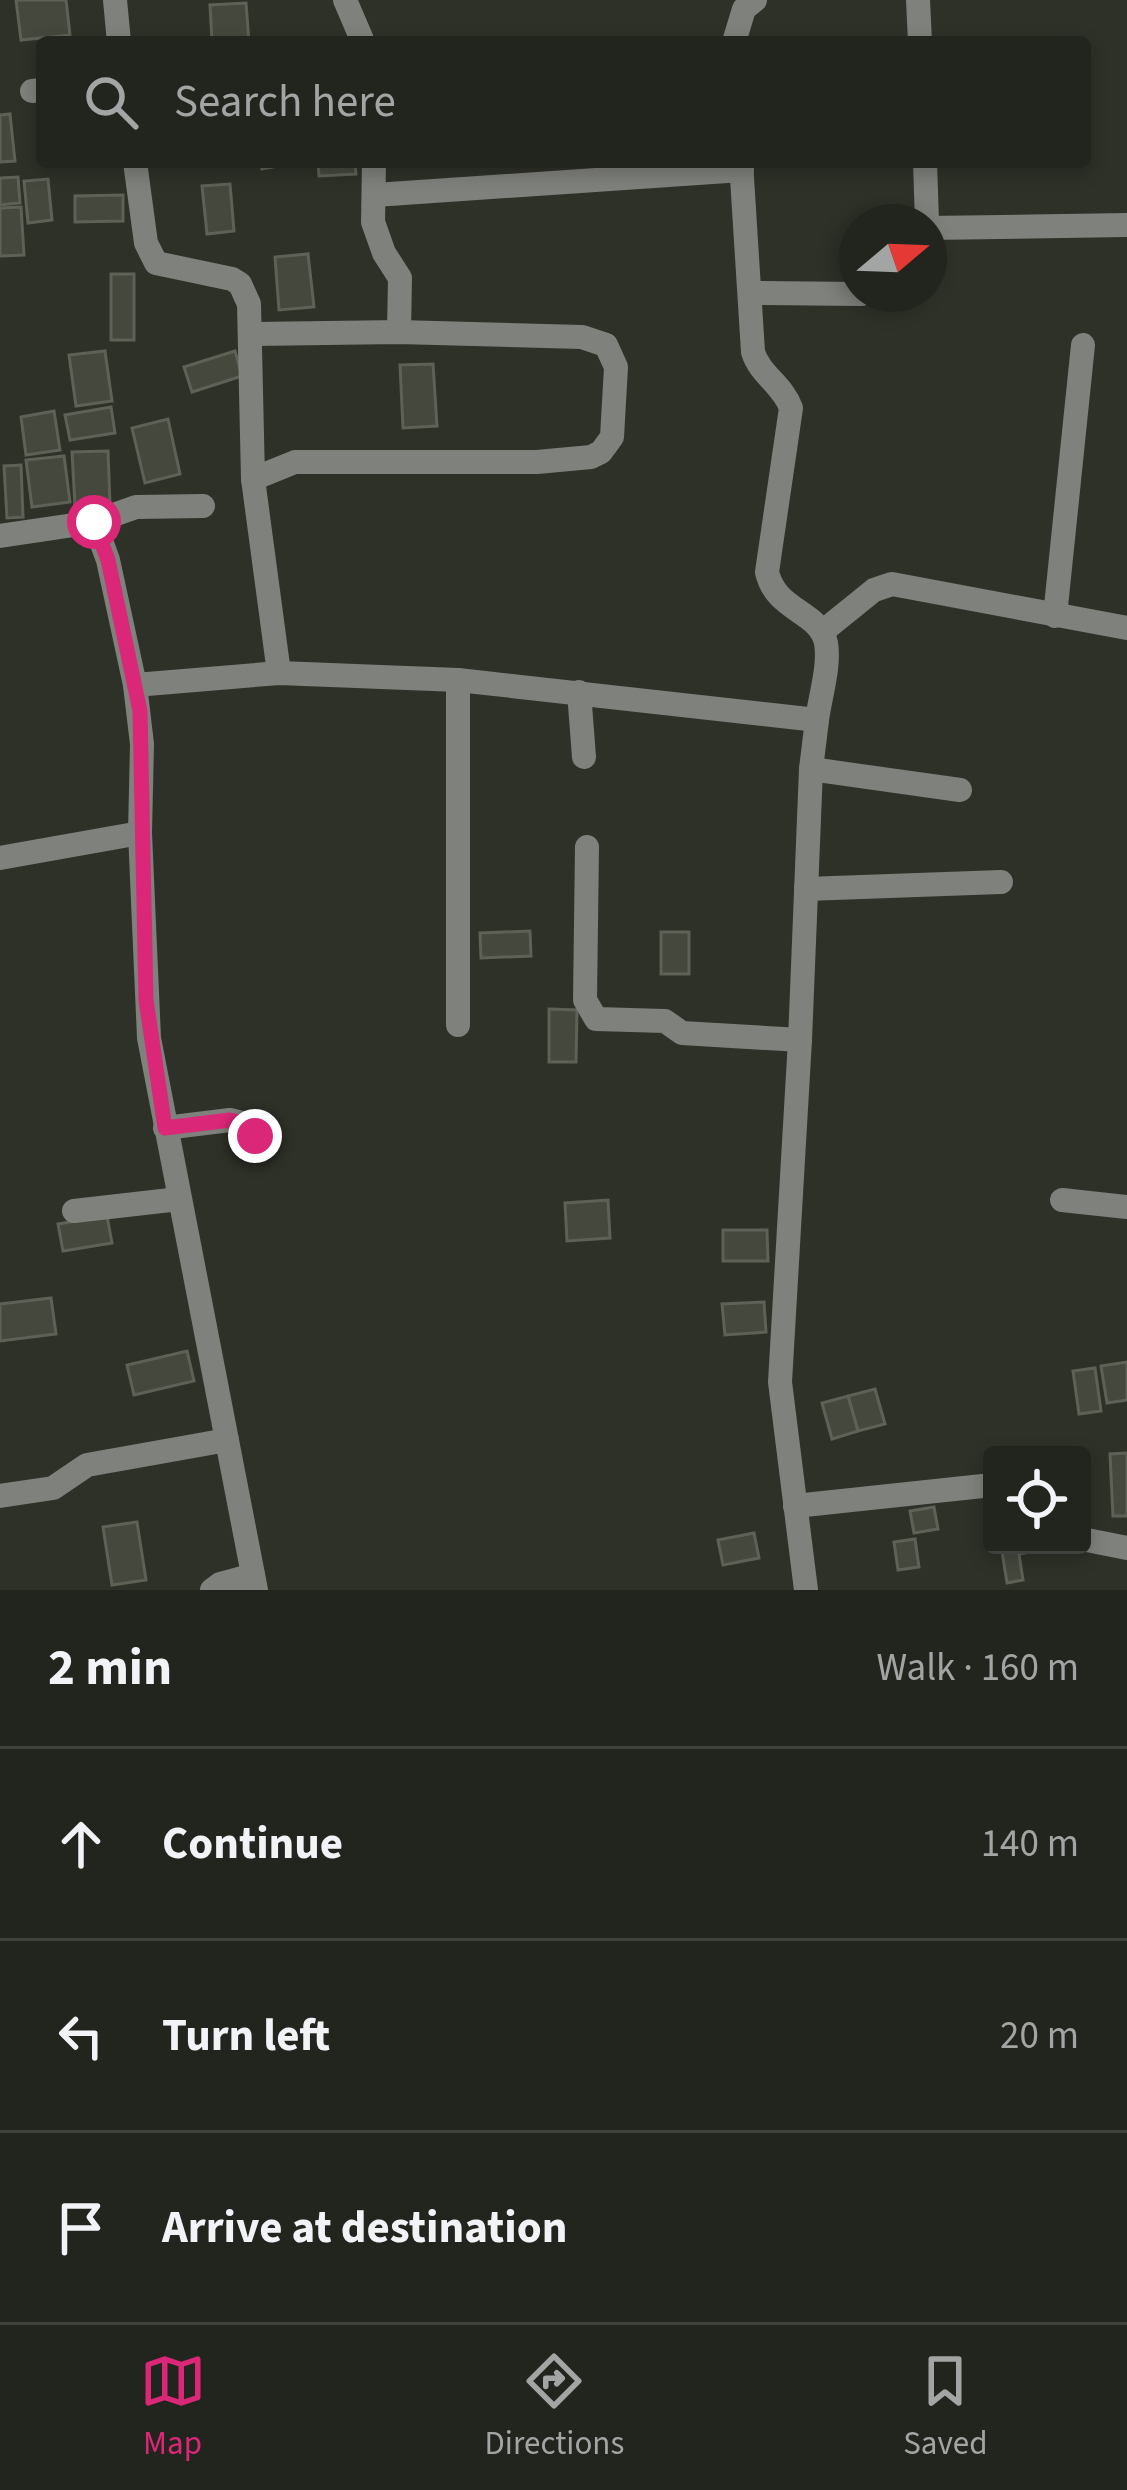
<!DOCTYPE html>
<html lang="en">
<head>
<meta charset="utf-8">
<style>
	body { margin:0; font-family:"Source Sans 3",sans-serif; background:#2a2d27; color:#f1f3f6 }
	.controls { position:absolute; right:36px; bottom:36px; display:grid; overflow:hidden; border-radius:12px; box-shadow:0 6px 18px #0003 }
	.controls button { width:108px; height:108px; display:grid; place-items:center; padding:0; border:0; border-bottom:3px solid #3f423c; background:#22251e; color:#f1f3f6; font:60px sans-serif }
	.compass { position:absolute; left:839px; top:204px; width:108px; height:108px; border-radius:50%; background:#22251e; box-shadow:0 6px 18px #0003; rotate:71deg }
	.stop { position:absolute; width:36px; height:36px; margin:-27px; border:9px solid #db2777; border-radius:50%; background:#fff }
	.stop.end { background:#db2777; border-color:#fff; box-shadow:0 3px 12px #0008 }
	.list { margin:0; padding:0; list-style:none }
	h2 { display:flex; justify-content:space-between; align-items:center; height:156px; margin:0; padding:0 48px; font-size:51px }
	h2 small { font-size:39px; font-weight:400; color:#a2a5a4 }
	.list li { display:grid; grid-template-columns:78px 1fr auto; gap:36px; align-items:center; box-sizing:border-box; height:192px; padding:0 48px; border-top:3px solid #3f423c }
	.list b { display:block; font-size:45px; white-space:nowrap }
	.list em { font-size:39px; font-style:normal; color:#a2a5a4 }
	.icon { flex:none; width:66px; height:66px; fill:none; stroke:currentColor; stroke-width:2; stroke-linecap:round; stroke-linejoin:round }
	.map { position:relative; flex:none; width:1127px; height:1590px; overflow:hidden }
	.search { position:absolute; background:#22251e; box-shadow:0 6px 18px #0003; left:36px; right:36px; top:36px; height:132px; display:flex; align-items:center; gap:30px; box-sizing:border-box; padding:0 42px; border-radius:12px; color:#a2a5a4; font-size:45px }
	.sheet { height:732px; background:#22251e }
	nav { display:flex; justify-content:space-around; align-items:center; box-sizing:border-box; height:168px; border-top:3px solid #3f423c; background:#22251e; font-size:33px; color:#a2a5a4 }
	nav a { display:grid; justify-items:center; gap:6px }
	nav .on { color:#db2777 }
	.map>svg:first-child { display:block }
	.building { fill:#44483d; stroke:#5d6156; stroke-width:3 }
	.lines { fill:none; stroke-linecap:round; stroke-linejoin:round }
	.street { stroke:#7f817c; stroke-width:24 }
	.route { stroke:#db2777; stroke-width:15 }
</style>
</head>
<body>
<div class="map">
<svg width="1127" height="1590" viewBox="0 0 1127 1590">
	<rect width="100%" height="100%" fill="#2e3128"/>
	<g class="building">
		<polygon points="16,0 66,0 70,35 21,40"/>
		<polygon points="246,3 249,42 212,42 210,5"/>
		<polygon points="10,114 15,161 0,162 0,115"/>
		<polygon points="261,162 300,162 262,169"/>
		<polygon points="318,162 355,162 356,174 319,176"/>
		<polygon points="18,177 20,203 0,205 0,178"/>
		<polygon points="48,179 52,220 28,223 24,181"/>
		<polygon points="230,184 234,231 207,234 202,186"/>
		<polygon points="123,195 123,221 75,222 75,196"/>
		<polygon points="21,207 24,255 0,256 0,208"/>
		<polygon points="308,254 314,307 279,310 275,257"/>
		<rect x="111" y="274" width="23" height="66"/>
		<polygon points="105,351 112,401 76,406 69,355"/>
		<polygon points="235,351 242,376 192,392 184,367"/>
		<polygon points="433,364 437,426 403,428 400,365"/>
		<polygon points="111,407 115,433 70,440 65,415"/>
		<polygon points="54,411 60,450 26,455 21,417"/>
		<polygon points="168,419 180,474 145,483 132,428"/>
		<polygon points="108,451 110,504 75,506 72,452"/>
		<polygon points="64,456 70,502 32,507 26,460"/>
		<polygon points="21,465 23,517 7,518 4,466"/>
		<polygon points="530,931 531,956 481,958 480,933"/>
		<rect x="661" y="932" width="28" height="42"/>
		<polygon points="549,1009 577,1010 576,1062 549,1062"/>
		<polygon points="608,1200 610,1238 567,1241 565,1203"/>
		<polygon points="107,1216 112,1243 63,1251 58,1224"/>
		<polygon points="723,1230 767,1230 768,1261 723,1261"/>
		<polygon points="51,1298 56,1334 0,1341 0,1304"/>
		<polygon points="764,1302 766,1332 725,1335 722,1304"/>
		<polygon points="187,1351 194,1381 134,1395 127,1365"/>
		<polygon points="1127,1362 1127,1400 1107,1403 1101,1366"/>
		<polygon points="1095,1368 1101,1411 1079,1414 1073,1371"/>
		<polygon points="875,1389 885,1424 858,1431 848,1396"/>
		<polygon points="848,1396 858,1431 832,1439 822,1403"/>
		<polygon points="1127,1453 1127,1516 1113,1516 1110,1454"/>
		<polygon points="934,1507 938,1529 914,1533 910,1511"/>
		<polygon points="137,1522 146,1580 112,1585 103,1527"/>
		<polygon points="754,1533 759,1558 723,1565 718,1540"/>
		<polygon points="915,1539 919,1567 898,1570 894,1542"/>
		<polygon points="1001,1545 1028,1545 1030,1552 1019,1554 1023,1580 1007,1583"/>
	</g>
	<g class="lines">
		<g class="street">
			<polyline points="115,0 119,42"/>
			<polyline points="345,0 363,42"/>
			<polyline points="918,0 920,42"/>
			<polyline points="734,42 744,9 755,0"/>
			<polyline points="32,91 42,90"/>
			<polyline points="135,162 146,243 156,263 232,279 240,284 249,304 253,479 279,673"/>
			<polyline points="374,162 373,222 384,253 400,278 399,332"/>
			<path d="M 741,162 L 753,352 C 760,375 783,385 791,408 L 767,572 C 776,612 820,611 826,643 C 830,666 820,697 817,720"/>
			<polyline points="925,162 927,222"/>
			<polyline points="375,195 742,170"/>
			<polyline points="929,228 1127,225"/>
			<polyline points="751,293 862,294"/>
			<polyline points="250,334 399,332 582,337 606,345 616,367 612,437 601,452 591,457 537,462 295,462 253,479"/>
			<polyline points="94,522 136,507 203,506"/>
			<polyline points="0,536 94,522 108,560 135,685"/>
			<polyline points="1055,616 1083,345"/>
			<polyline points="822,632 874,590 892,584 1127,628"/>
			<polyline points="458,680 458,1025"/>
			<polyline points="579,692 584,757"/>
			<polyline points="811,769 960,790"/>
			<polyline points="587,847 585,1000 596,1019 665,1021 682,1033 800,1040"/>
			<polyline points="0,858 140,833"/>
			<polyline points="806,889 1001,882"/>
			<polyline points="165,1128 230,1120 246,1124 255,1136"/>
			<polyline points="1062,1200 1127,1207"/>
			<polyline points="74,1211 179,1199"/>
			<polyline points="0,1496 53,1488 87,1465 227,1440"/>
			<polyline points="795,1506 992,1485"/>
			<polyline points="1082,1539 1127,1548"/>
			<polyline points="212,1590 220,1584 253,1575"/>
			<polyline points="256,1590 149,1038 140,833 142,744 135,685 279,673 458,680 817,720 811,769 800,1040 780,1382 806,1590"/>
		</g>
	</g>
	<g class="lines">
		<polyline class="route" points="94,522 108,560 140,711 146,1000 165,1128 230,1120 246,1124 255,1136"/>
	</g>
</svg>
<div class="controls">
<button><svg class="icon" aria-label="locate" viewBox="0 0 24 24"><circle cx="12" cy="12" r="6"/><path d="M12 2v4M12 18v4M2 12h4M18 12h4"/></svg></button>
</div>
<svg class="compass" viewBox="-18 -18 36 36"><path d="M0-13l5 13h-10z" fill="#e53935"/><path d="M0 13l5-13h-10z" fill="#a2a5a4"/></svg>
<div class="stop" style="left:94px;top:522px"></div>
<div class="stop end" style="left:255px;top:1136px"></div>
<div class="search"><svg class="icon" aria-label="search" viewBox="0 0 24 24"><circle cx="10" cy="10" r="6"/><path d="M15 15l6 6"/></svg>Search here</div>
</div>
<section class="sheet">
<h2>2 min<small>Walk · 160 m</small></h2>
<ul class="list">
<li><svg class="icon" aria-label="ahead" viewBox="0 0 24 24"><path d="M12 20V5M6 11l6-6 6 6"/></svg><div><b>Continue</b></div><em>140 m</em></li>
<li><svg class="icon" aria-label="left" viewBox="0 0 24 24"><path d="M17 20v-9H6M10 6l-5 5 5 5"/></svg><div><b>Turn left</b></div><em>20 m</em></li>
<li><svg class="icon" aria-label="arrive" viewBox="0 0 24 24"><path d="M6 21V4h12l-3 4 3 4H6"/></svg><div><b>Arrive at destination</b></div></li>
</ul>
</section>
<nav>
<a class="on"><svg class="icon" aria-label="map" viewBox="0 0 24 24"><path d="M3 6l6-2 6 2 6-2v14l-6 2-6-2-6 2zM9 4v14M15 6v14"/></svg>Map</a>
<a><svg class="icon" aria-label="directions" viewBox="0 0 24 24"><path d="M12 3l9 9-9 9-9-9zM9 14v-3h6M13 9l2 2-2 2"/></svg>Directions</a>
<a><svg class="icon" aria-label="saved" viewBox="0 0 24 24"><path d="M7 4h10v16l-5-4-5 4z"/></svg>Saved</a>
</nav>
</body>
</html>
